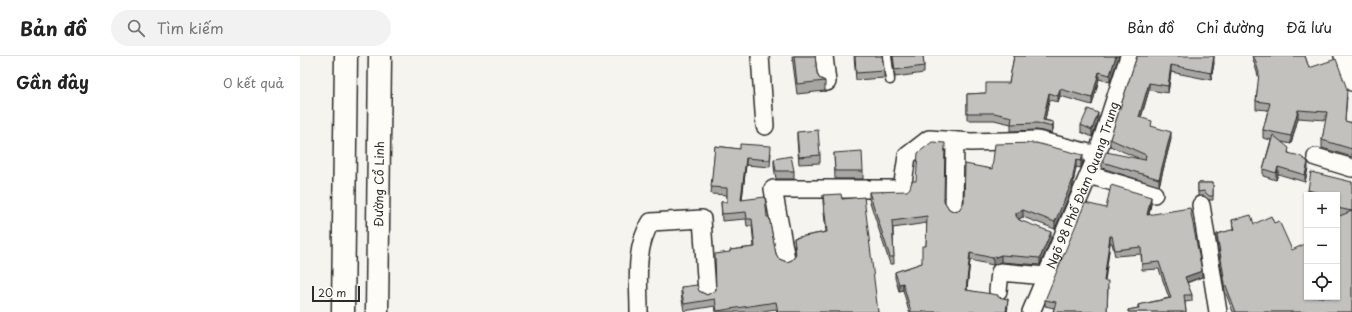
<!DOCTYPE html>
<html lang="vi">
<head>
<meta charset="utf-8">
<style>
	body { margin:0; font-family:"Playpen Sans",sans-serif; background:#f2f2f2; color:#222 }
	.controls { position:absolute; right:12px; bottom:12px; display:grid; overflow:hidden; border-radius:0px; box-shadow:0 1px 3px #0004 }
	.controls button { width:36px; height:36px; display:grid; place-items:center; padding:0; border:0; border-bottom:1px solid #e0e0e0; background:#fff; color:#222; font:20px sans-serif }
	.scale { position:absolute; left:12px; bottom:10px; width:48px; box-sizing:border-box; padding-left:4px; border:2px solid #2b2b2b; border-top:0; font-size:11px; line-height:14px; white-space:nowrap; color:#2b2b2b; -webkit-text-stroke:3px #fdfcf7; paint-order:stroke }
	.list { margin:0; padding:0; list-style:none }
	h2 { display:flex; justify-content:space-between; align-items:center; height:52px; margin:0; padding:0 16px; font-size:17px }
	h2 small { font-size:13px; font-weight:400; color:#767676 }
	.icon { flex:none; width:22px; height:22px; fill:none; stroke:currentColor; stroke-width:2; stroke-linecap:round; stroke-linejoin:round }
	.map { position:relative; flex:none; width:1052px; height:256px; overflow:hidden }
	header { display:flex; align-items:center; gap:24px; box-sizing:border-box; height:56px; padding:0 20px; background:#fff; border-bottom:1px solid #e0e0e0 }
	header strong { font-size:19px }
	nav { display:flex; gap:22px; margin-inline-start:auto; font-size:14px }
	.search { width:280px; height:36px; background:#f2f2f2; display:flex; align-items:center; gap:10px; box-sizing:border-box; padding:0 14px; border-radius:22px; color:#767676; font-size:15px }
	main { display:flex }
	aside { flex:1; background:#fff }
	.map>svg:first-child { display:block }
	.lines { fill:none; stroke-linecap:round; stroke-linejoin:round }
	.service-casing { stroke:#2b2b2b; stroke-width:11 }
	.minor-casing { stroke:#2b2b2b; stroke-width:20 }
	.primary-casing { stroke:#2b2b2b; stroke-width:25 }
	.service { stroke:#fdfcf7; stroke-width:8 }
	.minor { stroke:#fdfcf7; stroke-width:17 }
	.primary { stroke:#fdfcf7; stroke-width:22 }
	.wall { fill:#a7a6a3; stroke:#2b2b2b }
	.shaded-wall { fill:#888785; stroke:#2b2b2b }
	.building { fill:#c2c1be; stroke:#2b2b2b }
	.labels { text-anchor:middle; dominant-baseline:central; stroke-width:3; stroke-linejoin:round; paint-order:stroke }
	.street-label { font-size:12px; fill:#2b2b2b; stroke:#fdfcf7 }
</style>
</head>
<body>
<header>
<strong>Bản đồ</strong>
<div class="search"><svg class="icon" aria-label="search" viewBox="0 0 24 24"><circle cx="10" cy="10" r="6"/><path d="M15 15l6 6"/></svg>Tìm kiếm</div>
<nav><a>Bản đồ</a><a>Chỉ đường</a><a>Đã lưu</a></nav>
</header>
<main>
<aside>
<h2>Gần đây<small>0 kết quả</small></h2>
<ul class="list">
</ul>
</aside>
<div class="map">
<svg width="1052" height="256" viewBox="0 0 1052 256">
	<rect width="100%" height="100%" fill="#f5f4ef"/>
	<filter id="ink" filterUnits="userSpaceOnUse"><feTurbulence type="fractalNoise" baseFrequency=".025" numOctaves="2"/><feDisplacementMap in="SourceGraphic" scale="8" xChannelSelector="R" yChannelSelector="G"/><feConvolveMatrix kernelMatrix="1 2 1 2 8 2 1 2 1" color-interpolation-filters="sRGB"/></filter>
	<g filter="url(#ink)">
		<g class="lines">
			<g class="service-casing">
				<polyline id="service" points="587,0 590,24"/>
			</g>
			<g class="minor-casing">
				<g id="minor">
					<polyline points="460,0 465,70"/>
					<polyline points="524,0 527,26"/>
					<polyline points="1043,0 1052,26"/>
					<polyline points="1016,101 1052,112"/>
					<polyline points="789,119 854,138"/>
					<polyline points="901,149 918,256"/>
					<polyline points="654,152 655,85"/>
					<polyline points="486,203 473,133 602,133 607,100 629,83 671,86 737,84 797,99"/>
					<polyline points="698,235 700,216 746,220"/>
					<path d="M 339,256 C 339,226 334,192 351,166 L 402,163 L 407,236"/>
					<path id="s1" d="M 731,256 L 797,99 L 829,0"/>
				</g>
			</g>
			<g class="primary-casing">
				<g id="primary">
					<polyline points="43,256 46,0"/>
					<path id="s2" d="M 77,256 L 80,0"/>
				</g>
			</g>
			<use href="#service" class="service"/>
			<use href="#minor" class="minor"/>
			<use href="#primary" class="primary"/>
		</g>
		<g class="wall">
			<polygon points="492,0 515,0 517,17 519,22 525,25 525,35 497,38"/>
			<polygon points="554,0 582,0 584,15 584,22 556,24"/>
			<polygon points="592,0 623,0 624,10 624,17 595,21"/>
			<polygon points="714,0 819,0 810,26 799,23 792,49 760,40 758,46 749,44 745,64 753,66 753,73 752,77 737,74 711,75 711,68 694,64 667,64 667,38 686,37 709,27"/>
			<polygon points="837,0 914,7 911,24 871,16 868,37 849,34 841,62 852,71 871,83 859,130 802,112 802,106 838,102 810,90 810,83"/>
			<polygon points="952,0 1005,0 1009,12 1047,41 1045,65 1052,67 1052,101 1022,92 1022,84 1026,64 998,62 991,88 982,86 989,97 1008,112 1005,126 978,118 976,124 963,120 963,113 971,84 963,82 963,74 968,54 956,53 956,45 959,23"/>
			<polygon points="798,65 792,81 781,76 781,69"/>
			<polygon points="497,76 520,99 520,107 499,108 497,83"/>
			<polygon points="736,87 783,106 781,112 776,111 772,133 755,173 723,161 718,163 751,183 740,209 701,206 693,209 670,204 667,234 698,241 708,250 707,256 609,256 603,234 599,235 595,222 595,216 622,207 626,190 627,167 593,172 594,208 590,208 569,143 569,136 644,145 649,153 653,155 659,154 692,113"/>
			<polygon points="415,90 471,97 470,111 446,109 442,144 467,161 476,198 479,203 487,206 492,204 495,200 494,182 526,176 523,146 523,139 542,143 578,256 477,256 476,253 456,256 416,256 415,250 384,255 381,238 381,231 399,235 407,239 416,234 430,196 430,194 454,191 452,170 447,170 446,163 422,165 421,146 427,146 427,139 411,138"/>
			<polygon points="534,97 563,115 563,123 535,123"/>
			<polygon points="474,103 494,115 494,123 476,123 474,111"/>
			<polygon points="1052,126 1052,256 933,256 925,235 917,187 917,178 933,174 932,164 954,168 1007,241 1038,161 1037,161 1037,139 1008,139 1008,134"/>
			<polygon points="898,127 913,127 913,144 909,144 904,140 898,140"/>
			<polygon points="851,148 849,159 902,221 887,227 892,239 892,245 885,246 886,256 828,256 828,254 838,252 838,249 869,242 859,213 842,214 841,198 815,200 812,187 810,187 805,225 808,232 807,256 753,256 754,252 745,250 745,244 806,152"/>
		</g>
		<g class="shaded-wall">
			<polygon points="816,0 819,0 810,26 810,19"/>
			<polygon points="914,0 914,7 911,24 911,17"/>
			<polygon points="871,9 871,16 868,37 868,30"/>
			<polygon points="799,16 799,23 792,49 792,42"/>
			<polygon points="849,27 849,34 839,68 839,61"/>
			<polygon points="760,33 760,40 758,46 758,40"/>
			<polygon points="749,37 749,44 744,69 743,64"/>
			<polygon points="998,54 998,62 991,88 991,80"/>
			<polygon points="798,57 798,65 792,81 792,74"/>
			<polygon points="753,66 753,73 752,77 752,71"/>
			<polygon points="871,76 871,83 859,130 859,123"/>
			<polygon points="783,99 783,106 781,112 781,105"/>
			<polygon points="446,102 446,109 441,151 441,144"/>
			<polygon points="776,104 776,111 772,133 755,173 755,166"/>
			<polygon points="1008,106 1008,112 1005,126 1005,119"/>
			<polygon points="978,111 978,118 976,124 976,117"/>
			<polygon points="851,141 851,148 847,166 847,159"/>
			<polygon points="723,154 723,161 716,164 716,167 716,157"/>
			<polygon points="751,176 751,183 740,209 740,202"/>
			<polygon points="810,180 810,187 804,231 804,225"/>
			<polygon points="670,197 670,204 666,241 666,234"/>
			<polygon points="701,199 701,206 693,209 693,202"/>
			<polygon points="902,215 902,221 885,227 885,221"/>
			<polygon points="603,227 603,234 599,235 599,228"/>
			<polygon points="708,243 707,256 706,256"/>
		</g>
		<g class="building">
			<polygon points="494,0 515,0 517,17 519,22 525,25 497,28"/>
			<polygon points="555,0 582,0 584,15 556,17"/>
			<polygon points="593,0 623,0 624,10 595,14"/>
			<polygon points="714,0 816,0 810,19 799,16 792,42 760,33 758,40 749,37 743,64 753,66 752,71 737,67 711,68 712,61 694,57 667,57 667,38 686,37 686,27 709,27"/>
			<polygon points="837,0 914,0 911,17 871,9 868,30 849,27 839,61 852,65 851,70 871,76 859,123 802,106 806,96 845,104 846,99 810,83"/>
			<polygon points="954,0 1005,0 1009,12 1036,3 1047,33 1045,65 1052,67 1052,93 1022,84 1027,56 998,54 991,80 963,74 970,47 956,45 959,17"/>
			<polygon points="788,53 798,57 792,74 781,69"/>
			<polygon points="518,74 520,99 499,101 497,76"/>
			<polygon points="973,79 989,92 988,97 1000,100 1008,106 1005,119 978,111 976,117 963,113"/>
			<polygon points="632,86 645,87 644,145 649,153 653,155 659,154 664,146 665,108 692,113 695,88 736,87 783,99 781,105 776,104 772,126 755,166 723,154 716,157 716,160 719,164 751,176 740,202 701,199 693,202 670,197 666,234 698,239 698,241 708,243 706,256 611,256 603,227 599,228 595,216 622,207 622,190 626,190 627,160 592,165 594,201 590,201 569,136 607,135 610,132 612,125 616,125 618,97"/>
			<polygon points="440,88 471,90 470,104 446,102 441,144 465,141 467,161 469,161 476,198 479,203 487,206 492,204 496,199 494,182 527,176 523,139 541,138 542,143 564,141 578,256 478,256 476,246 417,255 415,243 384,248 381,231 397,229 399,235 407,239 416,234 415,198 430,196 430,194 455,191 452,163 447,163 446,156 422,158 421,146 427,146 427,132 411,131 415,90 440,93"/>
			<polygon points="562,95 563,115 535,115 534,97"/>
			<polygon points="491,100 494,115 476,115 474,103"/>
			<polygon points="1011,116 1052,126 1052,256 936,256 925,227 917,178 935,173 932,164 951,159 954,168 971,160 974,167 979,165 992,194 1007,187 1007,241 1037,241 1037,161 1052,155 1037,152 1037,139 1018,139 1019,137 1008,134"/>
			<polygon points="898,127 913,127 913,140 909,140 904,135 898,136"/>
			<polygon points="811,129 851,141 847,159 890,152 902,215 885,221 892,239 884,239 886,256 829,256 828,254 839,252 838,249 871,242 859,206 842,208 841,191 815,194 812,180 810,180 804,225 808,225 807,256 753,256 756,246 745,244 785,147 806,152"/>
		</g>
	</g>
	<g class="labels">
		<g class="street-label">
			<text stroke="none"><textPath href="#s2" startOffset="128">Đường Cổ Linh</textPath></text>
			<text stroke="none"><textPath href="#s1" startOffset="137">Ngõ 98 Phố Đàm Quang Trung</textPath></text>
		</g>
	</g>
</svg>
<div class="controls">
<button>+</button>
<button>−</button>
<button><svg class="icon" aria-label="locate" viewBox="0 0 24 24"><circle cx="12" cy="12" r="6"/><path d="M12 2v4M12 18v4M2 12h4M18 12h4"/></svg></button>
</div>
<div class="scale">20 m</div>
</div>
</main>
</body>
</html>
